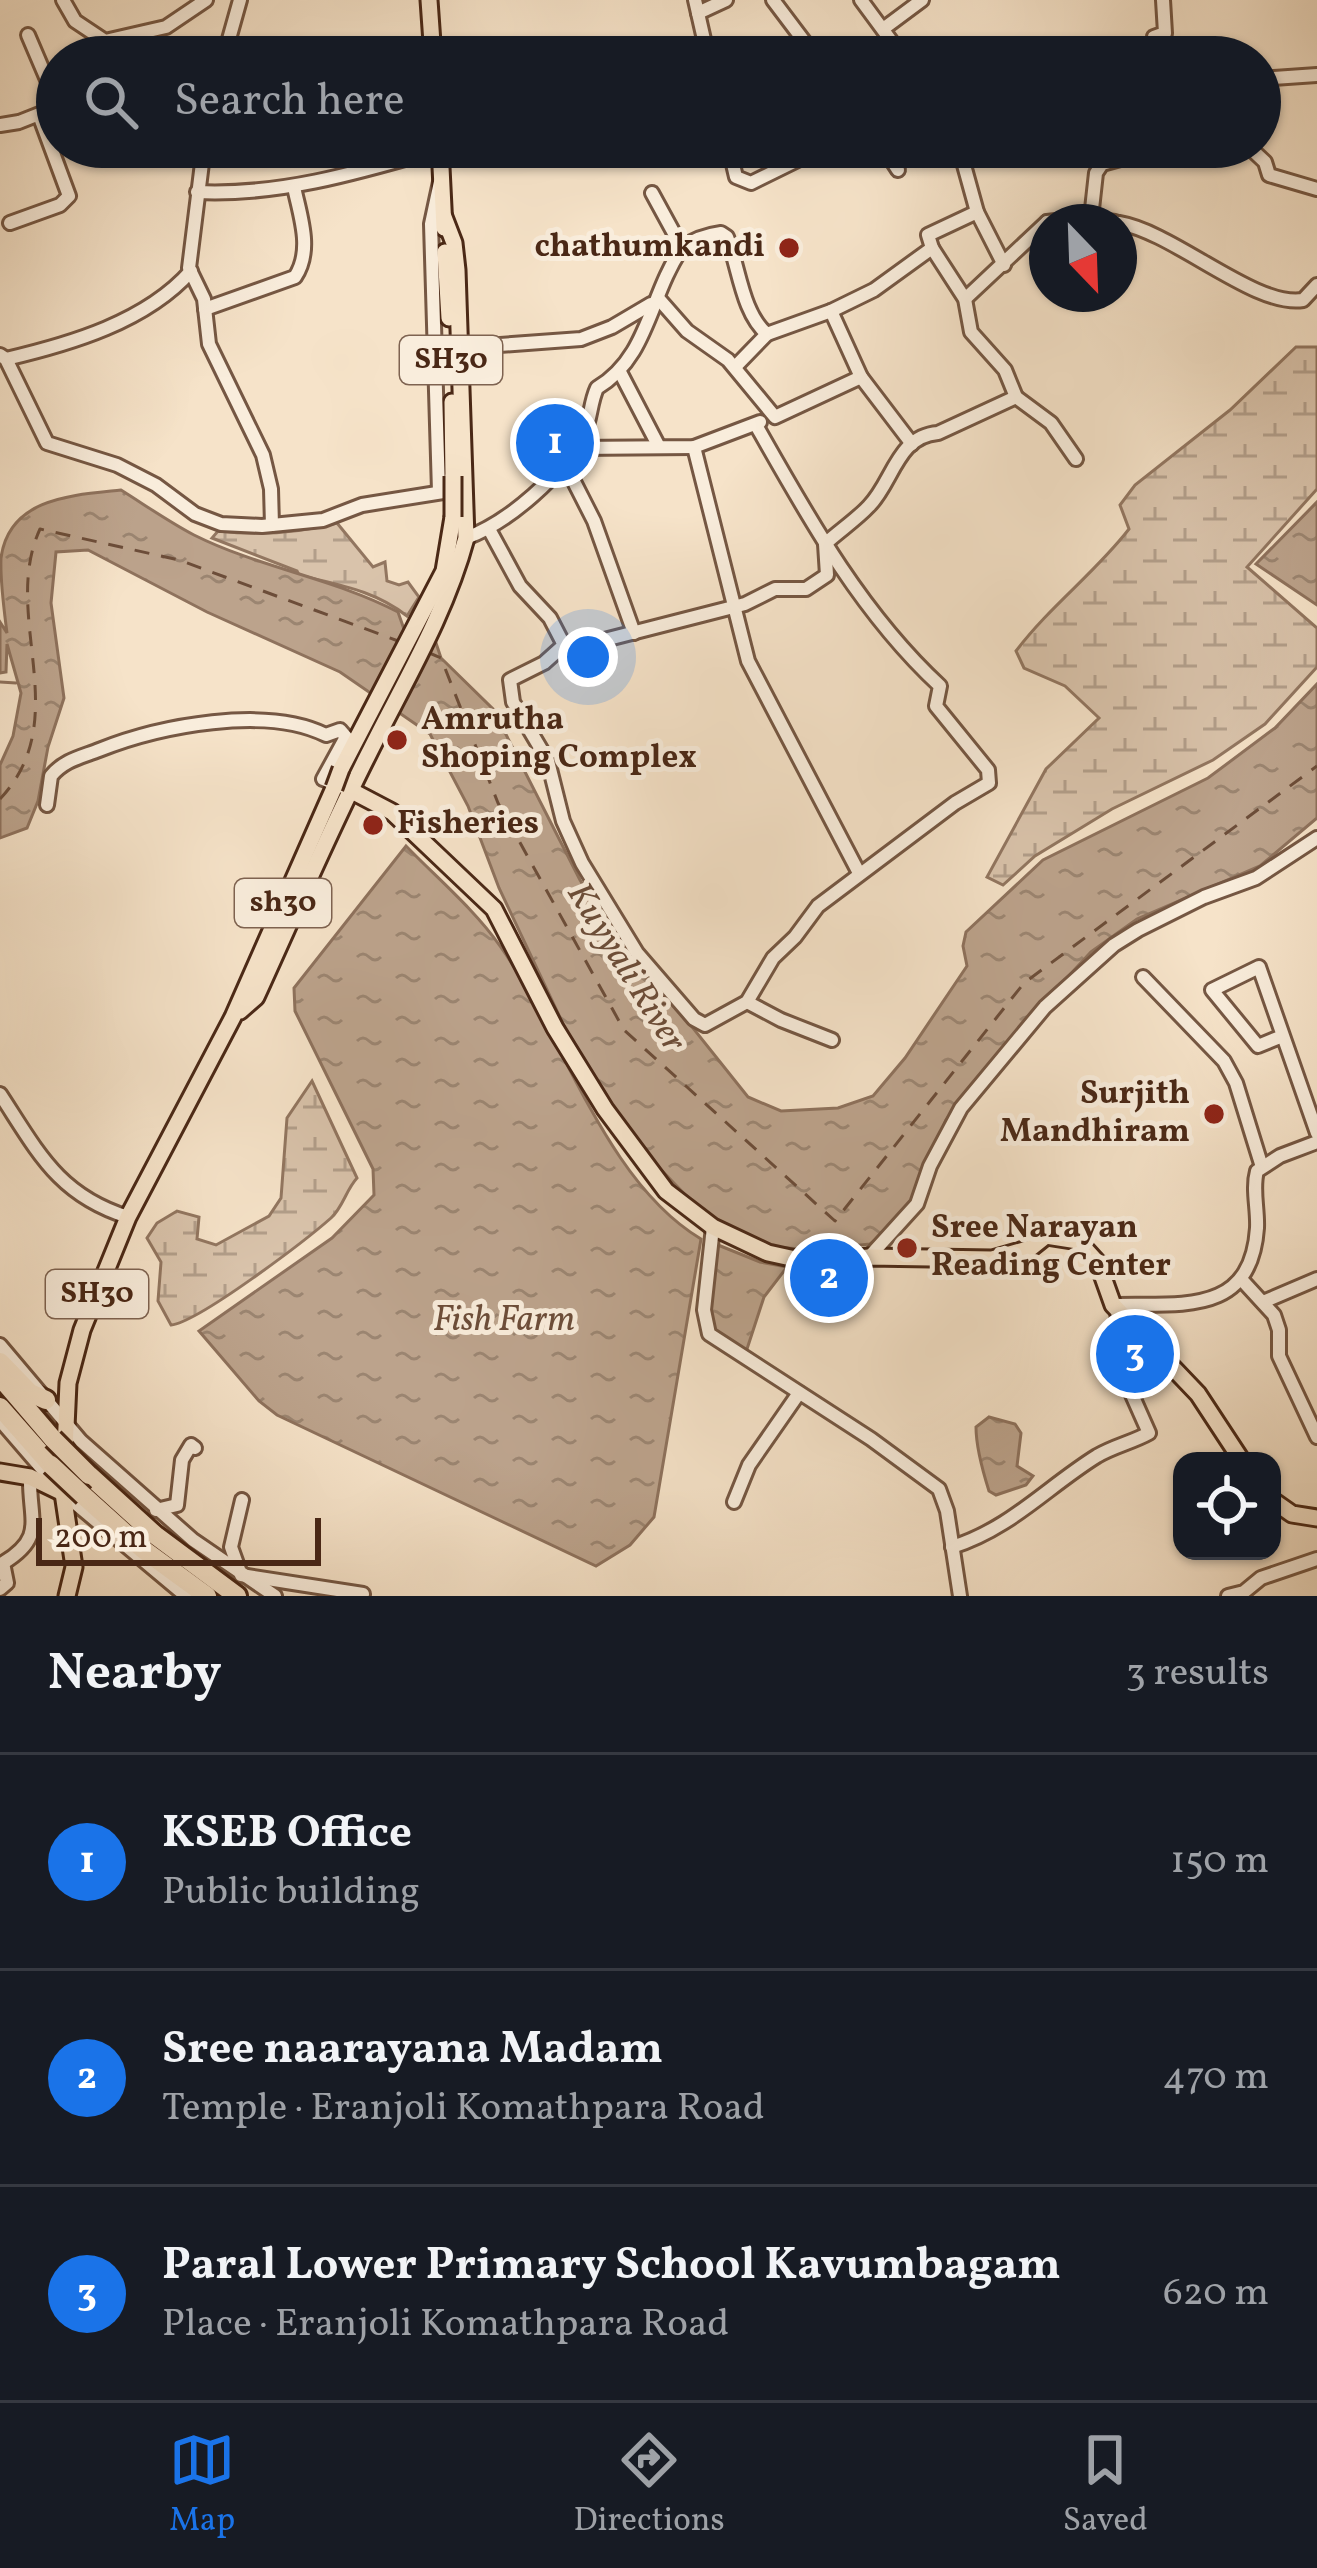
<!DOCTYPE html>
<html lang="en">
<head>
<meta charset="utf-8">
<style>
	body { margin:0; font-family:Vollkorn,serif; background:#242831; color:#f1f3f6 }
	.controls { position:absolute; right:36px; bottom:36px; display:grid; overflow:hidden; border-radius:24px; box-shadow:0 3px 9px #0004 }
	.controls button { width:108px; height:108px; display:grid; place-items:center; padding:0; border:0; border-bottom:3px solid #363941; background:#171b24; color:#f1f3f6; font:60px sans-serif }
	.compass { position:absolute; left:1029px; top:204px; width:108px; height:108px; border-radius:50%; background:#171b24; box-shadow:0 3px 9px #0004; rotate:157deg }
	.scale { position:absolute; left:36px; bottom:30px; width:285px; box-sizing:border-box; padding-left:12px; border:6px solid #4a2816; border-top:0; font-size:33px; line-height:42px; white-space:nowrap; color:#4a2816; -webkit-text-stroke:9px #f9eddc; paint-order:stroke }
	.you { position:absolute; left:588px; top:657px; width:42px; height:42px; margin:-30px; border:9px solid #fff; border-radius:50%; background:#1a73e8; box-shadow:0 0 0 18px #1a73e833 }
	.badge { display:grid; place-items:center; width:78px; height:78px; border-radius:50%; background:#1a73e8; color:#fff; font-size:39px; font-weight:700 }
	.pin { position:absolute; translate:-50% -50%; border:6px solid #fff; box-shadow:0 3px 12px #0006 }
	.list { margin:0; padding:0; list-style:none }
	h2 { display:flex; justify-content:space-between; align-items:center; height:156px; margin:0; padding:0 48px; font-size:51px }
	h2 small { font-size:39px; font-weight:400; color:#9ea1a6 }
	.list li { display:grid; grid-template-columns:78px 1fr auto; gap:36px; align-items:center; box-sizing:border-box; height:216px; padding:0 48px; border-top:3px solid #363941 }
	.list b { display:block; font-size:45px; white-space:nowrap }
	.list p { margin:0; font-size:39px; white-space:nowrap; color:#9ea1a6 }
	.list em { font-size:39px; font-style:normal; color:#9ea1a6 }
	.icon { flex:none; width:66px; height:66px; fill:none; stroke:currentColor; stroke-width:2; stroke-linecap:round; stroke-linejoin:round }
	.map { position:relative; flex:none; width:1317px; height:1596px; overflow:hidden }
	.search { position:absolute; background:#171b24; box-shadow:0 3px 9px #0004; left:36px; right:36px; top:36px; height:132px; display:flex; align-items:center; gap:30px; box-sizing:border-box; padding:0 42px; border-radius:66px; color:#9ea1a6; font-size:45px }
	.sheet { height:804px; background:#171b24 }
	nav { display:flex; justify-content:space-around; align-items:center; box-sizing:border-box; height:168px; border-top:3px solid #363941; background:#171b24; font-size:33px; color:#9ea1a6 }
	nav a { display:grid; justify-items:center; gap:6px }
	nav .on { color:#1a73e8 }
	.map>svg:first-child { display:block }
	.wetland { fill:url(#wetland-marsh); stroke:#927660; stroke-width:3 }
	.water { fill:url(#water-ripples); stroke:#8e725d; stroke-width:3 }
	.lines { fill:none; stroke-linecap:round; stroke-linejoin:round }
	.stream { stroke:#8e725d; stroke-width:3 }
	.ferry { stroke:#6c4d39; stroke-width:3; stroke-dasharray:15 12; stroke-linecap:butt }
	.minor-casing { stroke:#755743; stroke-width:18 }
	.major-casing { stroke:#4a2816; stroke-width:21 }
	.highway-casing { stroke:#4a2816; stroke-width:24 }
	.minor { stroke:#f9eddc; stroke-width:12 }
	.major { stroke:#f6e3c9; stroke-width:15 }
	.highway { stroke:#f6e3c9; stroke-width:18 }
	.major-bridge-casing { stroke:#4a2816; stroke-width:21; stroke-linecap:butt }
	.highway-bridge-casing { stroke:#4a2816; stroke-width:24; stroke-linecap:butt }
	.major-bridge { stroke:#f6e3c9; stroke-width:15 }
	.highway-bridge { stroke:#f6e3c9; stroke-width:18 }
	.poi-dot { fill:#8f2418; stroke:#f9eddc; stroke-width:4.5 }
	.labels { text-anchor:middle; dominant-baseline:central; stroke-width:10; stroke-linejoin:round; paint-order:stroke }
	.shield { fill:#f9eddc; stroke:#7e6351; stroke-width:3 }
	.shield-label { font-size:30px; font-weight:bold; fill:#4a2816 }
	.poi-label { font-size:33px; font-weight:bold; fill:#4a2816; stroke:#f9eddc; text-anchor:start }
	.water-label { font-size:36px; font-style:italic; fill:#6c4d39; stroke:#f9eddc }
</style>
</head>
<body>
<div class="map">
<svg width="1317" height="1596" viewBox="0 0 1317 1596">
	<defs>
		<pattern id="wetland-marsh" width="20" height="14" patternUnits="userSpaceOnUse" patternTransform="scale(3)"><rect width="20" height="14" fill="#d9c3ab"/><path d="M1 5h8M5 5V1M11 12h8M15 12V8" fill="none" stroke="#b29e8a"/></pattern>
		<pattern id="water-ripples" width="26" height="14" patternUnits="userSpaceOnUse" patternTransform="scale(3)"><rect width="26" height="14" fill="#bca38c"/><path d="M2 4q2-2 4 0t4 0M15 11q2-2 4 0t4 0" fill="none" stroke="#9b8571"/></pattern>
	</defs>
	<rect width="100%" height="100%" fill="#f6e3c9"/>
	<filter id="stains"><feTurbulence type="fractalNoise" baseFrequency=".00167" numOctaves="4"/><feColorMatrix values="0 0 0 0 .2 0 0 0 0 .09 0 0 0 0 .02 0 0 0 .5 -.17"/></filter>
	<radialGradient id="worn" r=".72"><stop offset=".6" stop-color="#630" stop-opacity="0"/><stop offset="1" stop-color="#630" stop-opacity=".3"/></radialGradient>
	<g class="wetland">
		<path d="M 1296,347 L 1317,347 L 1317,489 L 1247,567 L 1317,628 L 1317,667 L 1265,724 L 1213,760 L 1112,809 L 1035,856 L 1003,885 L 987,877 L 1046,769 L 1099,718 L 1065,686 L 1024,668 L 1016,651 C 1050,606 1095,573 1129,529 L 1120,505 L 1135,485 L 1230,410 Z"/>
		<path d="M 337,523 L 373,567 L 385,562 L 387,581 L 399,585 L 408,582 L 419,597 L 407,616 C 374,590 338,585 299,575 L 297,571 L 212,538 L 218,531 C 259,536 298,533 337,523 Z"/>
		<path d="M 312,1081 L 357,1178 C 346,1190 343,1207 331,1218 C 306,1240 199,1322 171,1325 L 158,1301 L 161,1262 L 147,1238 L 157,1223 L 177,1211 L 199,1217 L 197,1239 L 216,1245 L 269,1216 L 281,1198 L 287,1118 Z"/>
	</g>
	<g class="water">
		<path d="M 121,490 C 145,505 169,522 194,535 C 260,568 333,578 398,612 L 405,632 L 435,640 L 441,658 L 493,709 L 580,880 L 636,970 L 669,998 L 748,1097 L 781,1111 L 838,1108 L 873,1096 L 905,1058 L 967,966 L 963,946 L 966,932 L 1043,860 L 1208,778 L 1275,728 L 1317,684 L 1317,818 L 1260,866 L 1137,919 L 1091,952 L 1003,1047 L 946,1120 L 911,1203 L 892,1227 L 870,1244 L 813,1250 L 762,1246 L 699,1209 L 642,1150 L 582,1064 L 499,888 L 468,806 L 430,734 L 340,672 L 207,612 L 88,550 L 56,552 L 51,603 L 64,698 L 48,747 L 38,801 L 27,828 L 0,838 L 0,765 L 13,736 L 21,693 L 7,644 L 6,672 L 0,673 L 0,622 L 7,633 C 4,610 0,581 1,558 C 9,497 74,495 121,490 Z"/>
		<polygon points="1317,502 1317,605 1256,564"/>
		<path d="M 406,846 C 437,878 475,910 500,946 C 563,1034 604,1181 701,1239 L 654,1517 L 630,1545 L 596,1566 L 277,1415 L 259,1401 L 199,1331 L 332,1238 L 374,1195 L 373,1169 L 295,1011 L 294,988 Z"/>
		<polygon points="718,1245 760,1262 787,1267 764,1297 746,1352 708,1325"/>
		<path d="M 989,1417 L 1015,1424 L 1021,1433 L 1017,1466 L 1033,1476 L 1026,1485 L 996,1495 L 989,1491 C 983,1472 976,1447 976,1427 Z"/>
	</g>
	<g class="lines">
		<polyline class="stream" points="0,682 16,683"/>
		<g class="ferry">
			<polyline points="427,652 441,658 498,803 624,1030 835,1221 1024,983 1317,766"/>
			<path d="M 0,799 C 76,718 0,616 40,529 L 179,560 L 401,642"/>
		</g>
		<g class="minor-casing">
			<g id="minor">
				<polyline points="63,0 75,21 105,41 166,27 206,0"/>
				<polyline points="695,0 708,57"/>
				<polyline points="773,0 816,57"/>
				<polyline points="861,0 903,57"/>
				<polyline points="698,13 726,0"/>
				<polyline points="883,29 922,0"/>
				<polyline points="28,35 57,103"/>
				<polyline points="224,57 240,0"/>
				<polyline points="1155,57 1154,37 1165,33 1163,0"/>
				<polyline points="1260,79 1317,75"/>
				<polyline points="0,125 19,122 57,107"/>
				<polyline points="204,147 189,268 204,299 209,344 263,455 271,489 272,525"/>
				<polyline points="729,147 736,177 751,183 824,147"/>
				<polyline points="883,147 898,170"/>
				<polyline points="959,147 977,212 1004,265"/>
				<polyline points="1249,147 1265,162 1269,175 1317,189"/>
				<path d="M 197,192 C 280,196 360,172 440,149"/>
				<polyline points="1091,218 1096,173 1102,164 1164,147"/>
				<polyline points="1047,222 1082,218 1115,222"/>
				<polyline points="10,223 60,205 69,196 39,115"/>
				<path d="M 1119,223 C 1174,232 1255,308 1303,300 L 1317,285"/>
				<path d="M 682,248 C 694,239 706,235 721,233 L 727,237 C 739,267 742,313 767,334 L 831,311 L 874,290 L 932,248 L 928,235 L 977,212"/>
				<polyline points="658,298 687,331 728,360 775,417 861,377 912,444"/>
				<polyline points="965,299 1047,222"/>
				<path d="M 205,309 L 295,277 C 313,250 300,216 294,187"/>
				<polyline points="831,311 861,377"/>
				<polyline points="459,348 581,339 612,327 651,304"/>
				<polyline points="0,355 6,359 47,443 117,465 156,485 195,514 221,524 262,526 323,520 362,505 462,489"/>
				<path d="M 6,359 C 70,344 146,322 191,271"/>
				<polyline points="735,367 767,334"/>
				<polyline points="620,372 658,445"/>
				<polyline points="1016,397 1051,423 1076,459"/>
				<polyline points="694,447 748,661 859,873"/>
				<polyline points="575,448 694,447 760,422"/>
				<polyline points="564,462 594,521 634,633"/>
				<polyline points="439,491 431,224 440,182"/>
				<path d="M 489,529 L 520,586 L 550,618 L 564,645 L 573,648 L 745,604 L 775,589 L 806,589 L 827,575 L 825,544 C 839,531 856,520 869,506 C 893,482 897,436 938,433 L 1016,397 L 1005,370 L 971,332 L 965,299 L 932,248"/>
				<path d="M 466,538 C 509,522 563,475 584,433 C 591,419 590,403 597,388 C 649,357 649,296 682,248 L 652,193"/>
				<path d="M 564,645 L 544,663 L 510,680 L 513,702 L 548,761 L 563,821 L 582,863 L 637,953 L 694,1019 L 705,1025 L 747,1002 L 773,958 L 795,937 L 818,906 L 955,803 L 989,783 L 988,770 L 936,706 L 940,686 C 861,613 808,517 756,425"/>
				<path d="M 47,805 L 51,776 C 64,760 81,757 99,750 C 159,726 266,705 326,735 L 340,730 L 346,737 L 323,779 L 343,787"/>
				<polyline points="1143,977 1224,1061 1236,1083 1262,1167"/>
				<polyline points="747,1002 781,1020 832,1040"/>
				<polyline points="1280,1037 1258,1046 1212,990 1259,967 1317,1133"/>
				<path d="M 0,1094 C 38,1152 58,1195 128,1217"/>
				<polyline points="713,1227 704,1310 709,1334 871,1439 939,1489 947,1511 960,1596"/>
				<polyline points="869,1257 917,1204 930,1166 961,1108 1045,1007 1114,945 1138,930 1204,897 1256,878 1317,838"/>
				<polyline points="1241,1279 1274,1315 1279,1330 1279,1356 1317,1437"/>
				<polyline points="1263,1302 1317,1279"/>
				<path d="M 1113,1305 C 1180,1303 1251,1317 1257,1228 C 1258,1209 1252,1189 1257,1171 L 1280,1156 L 1317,1142"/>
				<polyline points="0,1345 81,1441 193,1540 275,1596"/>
				<polyline points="0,1420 63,1493 186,1596"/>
				<polyline points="242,1500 231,1547 241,1575 363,1594"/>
				<polyline points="734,1502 749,1465 799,1393"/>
				<polyline points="156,1510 177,1505 182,1460 191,1445 195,1448"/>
				<path d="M 952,1547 C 1010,1529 1047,1487 1097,1456 C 1114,1446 1133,1442 1149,1433 L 1114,1354 L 1118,1311"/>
				<path d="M 0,1589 L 7,1583 L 3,1563 C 46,1537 29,1520 30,1477"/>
				<polyline points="1228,1596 1244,1592 1261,1578 1317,1559"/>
			</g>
		</g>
		<g class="major-casing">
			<g id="major">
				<polyline points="429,0 433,57"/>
				<polyline points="440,147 444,228"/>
				<polyline points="445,252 449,318"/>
				<polyline points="452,402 453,476"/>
				<polyline points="341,769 444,571 453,517"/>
				<polyline points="350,790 392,812 494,909 555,1028 605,1109 666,1191 713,1227 768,1253 809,1262 869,1257 992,1259 1031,1248 1046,1236 1078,1241 1098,1263 1113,1305 1198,1394 1242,1461"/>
				<path d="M 240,1011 L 256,997 C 293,916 328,834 368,755 C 403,684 445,616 466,538 L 457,270 L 454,243 L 444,217"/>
				<polyline points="0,1472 30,1477 63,1493"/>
				<polyline points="1272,1500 1292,1514 1317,1518"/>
				<polyline points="67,1596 74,1567 63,1493 68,1383 82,1330 128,1217 233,1017 334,788"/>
			</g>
		</g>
		<g class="highway-casing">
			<g id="highway">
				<polyline points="0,1362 30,1393 46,1400"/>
				<polyline points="0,1377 53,1439"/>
				<polyline points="0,1407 51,1465"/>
				<polyline points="89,1475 155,1535 237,1596"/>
				<polyline points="84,1496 144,1550 207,1596"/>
			</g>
		</g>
		<use href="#minor" class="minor"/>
		<use href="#major" class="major"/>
		<use href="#highway" class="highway"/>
		<g class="major-bridge-casing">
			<g id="major-bridge">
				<polyline points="453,476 453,517"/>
				<polyline points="334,788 341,769"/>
			</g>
		</g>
		<g class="highway-bridge-casing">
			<g id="highway-bridge">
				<polyline points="53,1439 89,1475"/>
				<polyline points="51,1465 84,1496"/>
			</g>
		</g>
		<use href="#major-bridge" class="major-bridge"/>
		<use href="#highway-bridge" class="highway-bridge"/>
	</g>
	<g class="poi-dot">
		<circle cx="789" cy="248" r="12"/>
		<circle cx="397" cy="740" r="12"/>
		<circle cx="373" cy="825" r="12"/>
		<circle cx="1214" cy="1114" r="12"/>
		<circle cx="907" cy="1248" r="12"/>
	</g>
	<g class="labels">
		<g class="shield">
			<rect x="400" y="336" width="102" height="48" rx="9"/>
			<rect x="235" y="879" width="96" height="48" rx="9"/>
			<rect x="46" y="1270" width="102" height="48" rx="9"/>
		</g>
		<g class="shield-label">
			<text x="451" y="360">SH30</text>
			<text x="283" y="903">sh30</text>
			<text x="97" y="1294">SH30</text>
		</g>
		<g class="poi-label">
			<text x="765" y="248" text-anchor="end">chathumkandi</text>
			<text x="421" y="721">Amrutha<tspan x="421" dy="38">Shoping Complex</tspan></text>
			<text x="397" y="825">Fisheries</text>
			<text x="1190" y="1095" text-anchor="end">Surjith<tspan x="1190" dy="38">Mandhiram</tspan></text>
			<text x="931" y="1229">Sree Narayan<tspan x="931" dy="38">Reading Center</tspan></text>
		</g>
		<g class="water-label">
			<text transform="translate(625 968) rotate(58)">Kuyyali River</text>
			<text x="504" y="1321">Fish Farm</text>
		</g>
	</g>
	<rect width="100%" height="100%" filter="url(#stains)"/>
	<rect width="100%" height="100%" fill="url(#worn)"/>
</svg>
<div class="controls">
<button><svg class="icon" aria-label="locate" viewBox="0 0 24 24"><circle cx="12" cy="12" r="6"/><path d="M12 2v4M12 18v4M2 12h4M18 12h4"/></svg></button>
</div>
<svg class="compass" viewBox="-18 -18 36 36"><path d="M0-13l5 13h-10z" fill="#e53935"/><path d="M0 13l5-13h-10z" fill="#9ea1a6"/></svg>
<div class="scale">200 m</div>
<div class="you"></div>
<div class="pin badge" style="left:555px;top:443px">1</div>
<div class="pin badge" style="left:829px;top:1278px">2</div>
<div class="pin badge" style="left:1135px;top:1354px">3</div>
<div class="search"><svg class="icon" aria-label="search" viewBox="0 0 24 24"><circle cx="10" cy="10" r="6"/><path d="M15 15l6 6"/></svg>Search here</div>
</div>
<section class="sheet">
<h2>Nearby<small>3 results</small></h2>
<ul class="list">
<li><span class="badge">1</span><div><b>KSEB Office</b><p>Public building</p></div><em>150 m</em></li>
<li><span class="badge">2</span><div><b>Sree naarayana Madam</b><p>Temple · Eranjoli Komathpara Road</p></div><em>470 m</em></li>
<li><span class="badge">3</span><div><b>Paral Lower Primary School Kavumbagam</b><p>Place · Eranjoli Komathpara Road</p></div><em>620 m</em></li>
</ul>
</section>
<nav>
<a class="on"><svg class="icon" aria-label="map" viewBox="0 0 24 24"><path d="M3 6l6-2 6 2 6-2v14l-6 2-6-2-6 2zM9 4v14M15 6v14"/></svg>Map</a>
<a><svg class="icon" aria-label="directions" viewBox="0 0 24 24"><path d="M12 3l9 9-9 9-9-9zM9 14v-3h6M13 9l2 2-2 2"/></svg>Directions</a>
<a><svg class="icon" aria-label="saved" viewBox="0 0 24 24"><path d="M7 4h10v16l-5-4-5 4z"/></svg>Saved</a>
</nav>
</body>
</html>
